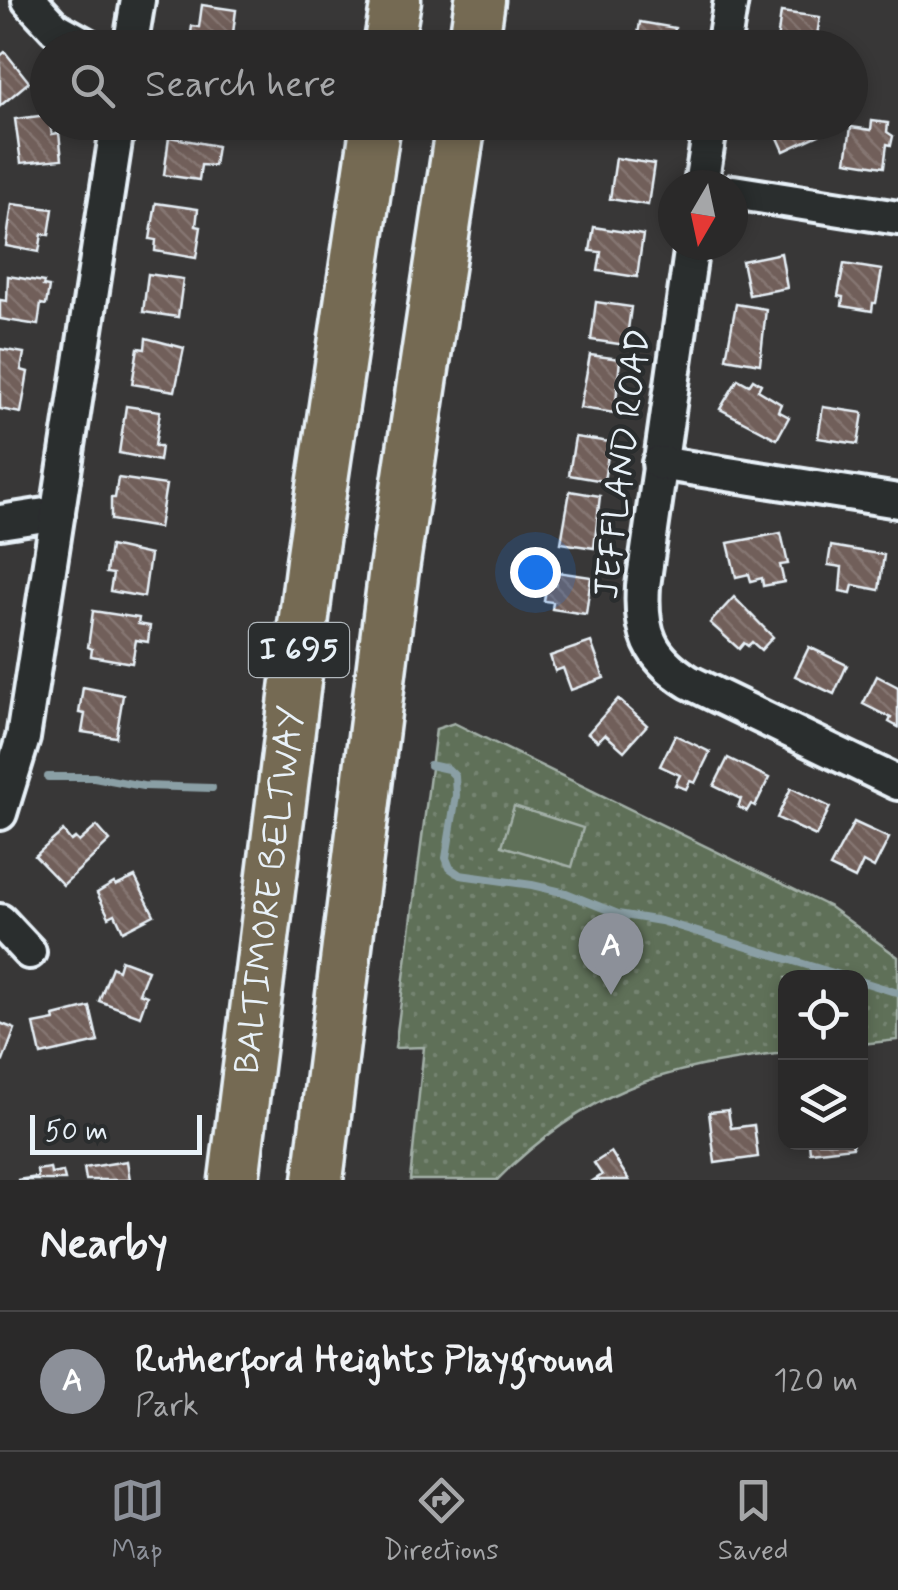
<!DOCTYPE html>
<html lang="en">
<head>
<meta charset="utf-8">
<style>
	body { margin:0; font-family:Mynerve,sans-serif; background:#363535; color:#f1f3f6 }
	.controls { position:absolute; right:30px; bottom:30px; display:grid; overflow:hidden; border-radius:20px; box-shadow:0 5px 15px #0003 }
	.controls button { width:90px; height:90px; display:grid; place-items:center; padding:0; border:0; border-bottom:2px solid #464546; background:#2a2929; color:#f1f3f6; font:50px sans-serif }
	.compass { position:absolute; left:658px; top:170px; width:90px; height:90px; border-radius:50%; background:#2a2929; box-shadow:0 5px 15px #0003; rotate:189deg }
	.scale { position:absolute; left:30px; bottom:25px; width:172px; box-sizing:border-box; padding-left:10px; border:5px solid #e8f1f8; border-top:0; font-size:28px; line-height:35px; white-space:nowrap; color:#e8f1f8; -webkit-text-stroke:8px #2a2d2e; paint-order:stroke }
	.you { position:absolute; left:535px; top:572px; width:35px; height:35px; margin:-25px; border:8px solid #fff; border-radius:50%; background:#1a73e8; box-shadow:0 0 0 15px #1a73e833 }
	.badge { display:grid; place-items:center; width:65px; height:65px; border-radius:50%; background:#8c9099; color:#fff; font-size:32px; font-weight:700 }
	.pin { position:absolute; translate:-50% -82px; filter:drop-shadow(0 2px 5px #0008) }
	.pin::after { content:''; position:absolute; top:52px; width:35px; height:30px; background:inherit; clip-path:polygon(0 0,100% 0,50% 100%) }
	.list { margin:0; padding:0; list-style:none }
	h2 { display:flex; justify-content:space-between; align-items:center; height:130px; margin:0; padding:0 40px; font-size:42px }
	h2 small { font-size:32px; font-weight:400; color:#a5a6a8 }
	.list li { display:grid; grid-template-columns:65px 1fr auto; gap:30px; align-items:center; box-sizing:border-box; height:140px; padding:0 40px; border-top:2px solid #464546 }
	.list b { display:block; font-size:38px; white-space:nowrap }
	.list p { margin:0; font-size:32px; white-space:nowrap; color:#a5a6a8 }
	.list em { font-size:32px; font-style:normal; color:#a5a6a8 }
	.icon { flex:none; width:55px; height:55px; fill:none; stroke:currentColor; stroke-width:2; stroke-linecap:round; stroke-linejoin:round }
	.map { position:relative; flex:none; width:898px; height:1180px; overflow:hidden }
	.search { position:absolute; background:#2a2929; box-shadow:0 5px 15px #0003; left:30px; right:30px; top:30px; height:110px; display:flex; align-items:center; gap:25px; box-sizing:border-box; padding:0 35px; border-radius:55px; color:#a5a6a8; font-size:38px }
	.sheet { height:270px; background:#2a2929 }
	nav { display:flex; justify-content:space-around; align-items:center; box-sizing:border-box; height:140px; border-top:2px solid #464546; background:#2a2929; font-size:28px; color:#a5a6a8 }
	nav a { display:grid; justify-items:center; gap:5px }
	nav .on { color:#8c9099 }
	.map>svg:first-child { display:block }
	.grass { fill:url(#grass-dots); stroke:#a3b0a8; stroke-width:2.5 }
	.garden { fill:#5e6f58; stroke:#a3b0a8; stroke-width:2.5 }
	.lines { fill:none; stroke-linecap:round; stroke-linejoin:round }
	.stream { stroke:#8a9fa5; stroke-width:8 }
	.building { fill:url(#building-back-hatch); stroke:#e8f1f8; stroke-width:2.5 }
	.minor-casing { stroke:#e8f1f8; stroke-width:40 }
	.highway-casing { stroke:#e8f1f8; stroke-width:55 }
	.minor { stroke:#2a2d2e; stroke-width:32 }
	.highway { stroke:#746b52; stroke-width:48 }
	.labels { text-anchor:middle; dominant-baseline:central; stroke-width:9; stroke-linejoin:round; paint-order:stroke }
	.shield { fill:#2a2d2e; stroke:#afb6bb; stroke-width:2.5 }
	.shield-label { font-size:32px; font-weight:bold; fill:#e8f1f8 }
	.street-label { font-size:35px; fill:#e8f1f8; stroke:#2a2d2e }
</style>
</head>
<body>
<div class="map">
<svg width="898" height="1180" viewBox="0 0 898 1180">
	<defs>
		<pattern id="grass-dots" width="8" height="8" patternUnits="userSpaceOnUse" patternTransform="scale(2.5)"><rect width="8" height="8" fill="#5e6f58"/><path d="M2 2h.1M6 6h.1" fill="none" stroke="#758471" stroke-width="1.8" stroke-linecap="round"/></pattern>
		<pattern id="building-back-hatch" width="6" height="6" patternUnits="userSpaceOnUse" patternTransform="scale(2.5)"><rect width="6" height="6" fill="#715f5a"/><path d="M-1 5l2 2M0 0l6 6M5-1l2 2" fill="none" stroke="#857672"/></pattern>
	</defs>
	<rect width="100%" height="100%" fill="#383737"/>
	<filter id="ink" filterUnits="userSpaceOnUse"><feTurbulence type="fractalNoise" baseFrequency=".01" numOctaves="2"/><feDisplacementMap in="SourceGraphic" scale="20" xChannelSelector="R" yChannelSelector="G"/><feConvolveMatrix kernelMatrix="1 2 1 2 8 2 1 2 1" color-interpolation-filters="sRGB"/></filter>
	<g filter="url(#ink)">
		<path class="grass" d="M 454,723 L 830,907 L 898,957 L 898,1040 L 861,1044 L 860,978 L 786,978 L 785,1053 C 662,1067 587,1090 497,1180 L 410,1180 L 424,1047 L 395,1048 L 436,729 Z"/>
		<polygon class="garden" points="514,806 583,828 572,867 502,846"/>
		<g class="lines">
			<g class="stream">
				<polyline points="430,765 448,769 455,776 456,795 446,858 450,868 460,875 532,885 566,893 618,914 661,921 850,978"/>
				<polyline points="48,777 94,777 143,786 212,788"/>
				<polyline points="860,981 898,993"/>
			</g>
		</g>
		<g class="building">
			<polygon points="202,5 236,10 233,33 246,35 244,48 189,48 192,26 199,27"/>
			<polygon points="781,12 820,17 815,48 776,48"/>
			<polygon points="640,22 675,28 672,48 636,48"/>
			<polygon points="5,52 29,82 0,106 0,56"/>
			<polygon points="48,115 52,134 59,133 62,159 21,163 15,119"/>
			<polygon points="872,121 888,123 887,132 893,136 891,145 887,144 884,167 846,161 851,127 871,130"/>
			<polygon points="624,122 659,122 657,134 623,128"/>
			<polygon points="771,122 813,122 819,135 784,151"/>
			<polygon points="169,137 217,146 214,166 201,165 199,180 164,175"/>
			<polygon points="616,158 654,164 648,205 610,199"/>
			<polygon points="156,203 198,209 196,226 201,227 196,258 155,251 156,240 150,239"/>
			<polygon points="12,204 53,209 49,235 42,234 39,252 6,246"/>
			<polygon points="594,227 643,235 637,277 598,271 601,252 590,251"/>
			<polygon points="781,253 787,288 749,295 742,261"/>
			<polygon points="844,264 882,270 876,303 873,303 872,311 842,306 843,297 838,296"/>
			<polygon points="148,274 183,279 178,317 143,312"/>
			<polygon points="8,276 44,282 43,286 49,287 46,305 41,304 38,325 0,319 0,300 7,301"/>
			<polygon points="596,302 631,307 626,345 591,340"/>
			<polygon points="736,304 766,309 760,364 726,358"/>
			<polygon points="146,338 184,348 175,391 132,384 138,348 145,349"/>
			<polygon points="0,349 24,353 21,370 28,372 21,413 0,409"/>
			<polygon points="590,355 620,359 615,413 580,408"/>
			<polygon points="738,379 749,385 753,379 761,384 758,390 781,404 778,411 789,417 777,439 720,409"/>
			<polygon points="126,406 160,411 155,446 161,446 159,461 119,453"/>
			<polygon points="823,407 863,413 858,444 818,438"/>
			<polygon points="575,437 610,442 604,481 569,475"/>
			<polygon points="118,478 166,485 159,528 111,520 111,498 115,498"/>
			<polygon points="570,491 600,496 594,548 561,543"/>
			<polygon points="781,533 788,564 780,565 784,582 763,586 762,578 751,581 749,574 736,577 728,543"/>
			<polygon points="110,546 150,555 144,597 110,591 113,574 106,573"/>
			<polygon points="831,546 884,555 879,590 853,585 851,593 840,591 842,567 828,565"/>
			<polygon points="557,572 591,577 586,614 552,609 553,602 544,601 547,584 555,585"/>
			<polygon points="734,597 773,637 761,650 752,642 748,646 744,643 739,649 710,623"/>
			<polygon points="93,611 139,618 138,624 150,626 148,642 136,640 132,663 91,656 92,649 88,647"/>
			<polygon points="591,642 604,678 571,690 563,668 555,671 550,656"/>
			<polygon points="809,647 847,665 834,694 795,676"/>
			<polygon points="877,676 898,687 898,727 889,722 891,718 863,704"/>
			<polygon points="83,687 123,695 116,737 82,732 85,714 79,713"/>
			<polygon points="618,699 647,725 624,751 605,734 598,741 588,733"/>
			<polygon points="675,735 710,752 695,783 690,781 686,789 675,785 680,775 660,766"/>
			<polygon points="728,758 769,778 755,806 751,804 747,811 738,807 741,799 714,786"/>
			<polygon points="791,788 830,807 816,836 777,818"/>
			<polygon points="854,822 889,838 874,868 863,862 855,879 830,867"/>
			<polygon points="97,826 110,841 63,885 35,856 63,831 71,841 75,838 79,842"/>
			<polygon points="135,877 154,915 123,931 115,914 109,917 97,893 114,883 116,886"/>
			<polygon points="121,960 148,970 139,993 147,996 140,1016 99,1001 112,967 118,970"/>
			<polygon points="90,1007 98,1042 41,1055 34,1024 55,1020 54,1016"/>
			<polygon points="0,1023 15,1029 3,1061 0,1059"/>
			<polygon points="728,1110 731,1128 754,1125 758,1157 715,1163 709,1112"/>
			<polygon points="809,1142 852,1142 853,1147 810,1152"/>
			<polygon points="611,1152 629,1180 594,1180 602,1175 594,1163"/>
			<polygon points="127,1161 130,1180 86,1180 84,1168"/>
			<polygon points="50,1168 51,1174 63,1172 65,1180 17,1180 38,1177 37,1170"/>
		</g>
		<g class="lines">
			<g class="minor-casing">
				<g id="minor">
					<polyline points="29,0 55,28 91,48"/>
					<polyline points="130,48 138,0"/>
					<polyline points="723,48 731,0"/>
					<polyline points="701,185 711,122"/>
					<polyline points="733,192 898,218"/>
					<path d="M 692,245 L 643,586 C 640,632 649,657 689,682 L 898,783"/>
					<polyline points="659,463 898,501"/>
					<polyline points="0,522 58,513"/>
					<polyline points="0,813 23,738 118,122"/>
					<polyline points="0,921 29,952"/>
				</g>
			</g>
			<g class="highway-casing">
				<g id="highway">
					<polyline points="388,48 396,0"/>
					<polyline points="473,48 480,0"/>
					<path id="s1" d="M 234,1180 L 311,561 L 376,122"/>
					<polyline points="318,1180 393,576 461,122"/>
				</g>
			</g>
			<use href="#minor" class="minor"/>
			<use href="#highway" class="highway"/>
		</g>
	</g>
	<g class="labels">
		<rect class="shield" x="249" y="623" width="100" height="54" rx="8"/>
		<g class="shield-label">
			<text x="299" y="650">I 695</text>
		</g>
		<g class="street-label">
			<text transform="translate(623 464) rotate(-83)">JEFFLAND ROAD</text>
			<text stroke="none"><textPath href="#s1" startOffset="292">BALTIMORE BELTWAY</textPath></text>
		</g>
	</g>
</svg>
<div class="controls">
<button><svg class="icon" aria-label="locate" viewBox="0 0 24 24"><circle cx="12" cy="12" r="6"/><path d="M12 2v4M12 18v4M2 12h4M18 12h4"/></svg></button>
<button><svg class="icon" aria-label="layers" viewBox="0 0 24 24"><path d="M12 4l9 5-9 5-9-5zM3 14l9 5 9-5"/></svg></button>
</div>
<svg class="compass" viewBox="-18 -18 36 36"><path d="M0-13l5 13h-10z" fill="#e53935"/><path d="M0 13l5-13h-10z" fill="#a5a6a8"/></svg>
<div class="scale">50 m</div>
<div class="you"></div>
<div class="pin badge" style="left:611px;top:995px">A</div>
<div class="search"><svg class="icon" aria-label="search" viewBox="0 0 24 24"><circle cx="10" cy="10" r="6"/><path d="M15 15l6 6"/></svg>Search here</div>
</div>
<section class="sheet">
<h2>Nearby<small></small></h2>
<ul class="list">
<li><span class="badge">A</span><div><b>Rutherford Heights Playground</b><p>Park</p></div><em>120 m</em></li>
</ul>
</section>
<nav>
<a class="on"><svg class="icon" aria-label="map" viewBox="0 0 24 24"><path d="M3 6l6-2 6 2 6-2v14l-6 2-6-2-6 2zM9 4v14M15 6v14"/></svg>Map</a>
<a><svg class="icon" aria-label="directions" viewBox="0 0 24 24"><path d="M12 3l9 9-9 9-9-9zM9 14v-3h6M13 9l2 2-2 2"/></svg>Directions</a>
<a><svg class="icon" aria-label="saved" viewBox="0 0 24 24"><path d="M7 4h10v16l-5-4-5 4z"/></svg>Saved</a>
</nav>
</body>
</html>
